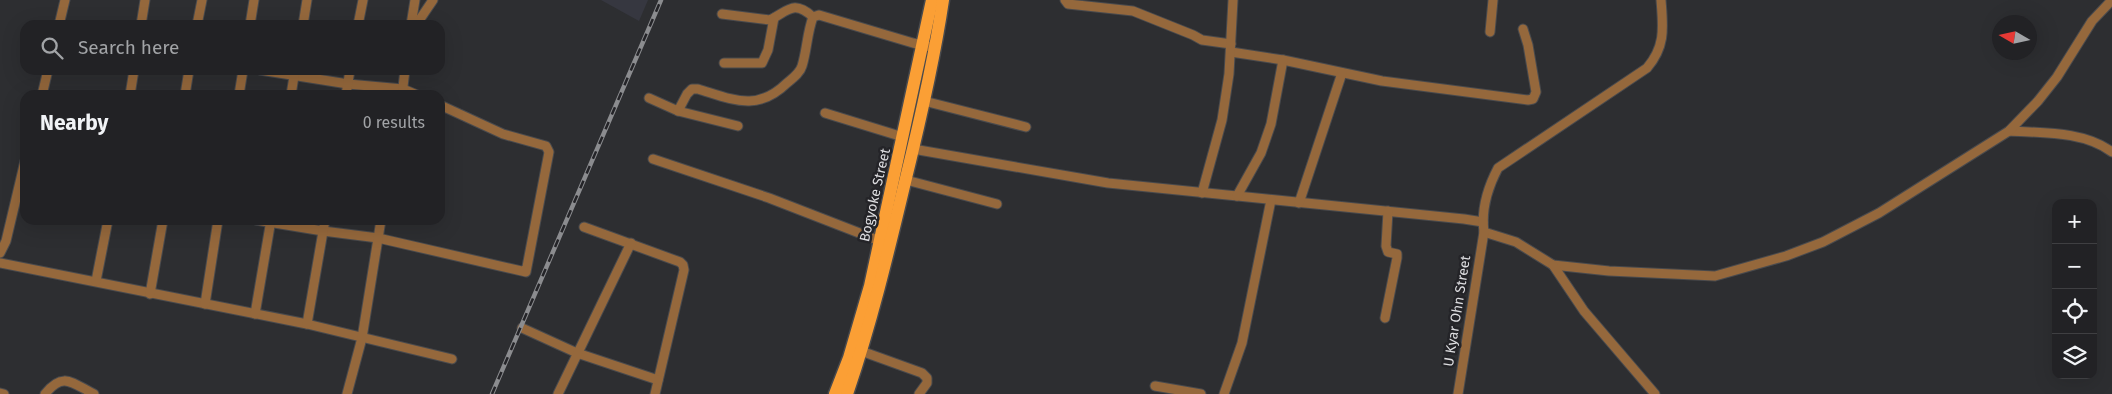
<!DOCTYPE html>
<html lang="en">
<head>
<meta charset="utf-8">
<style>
	body { margin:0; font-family:"Fira Sans",sans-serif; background:#2e2f32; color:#f1f3f6 }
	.controls { position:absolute; right:15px; bottom:15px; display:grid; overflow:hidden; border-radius:10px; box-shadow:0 5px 20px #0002 }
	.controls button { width:45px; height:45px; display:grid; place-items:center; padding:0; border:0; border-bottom:1px solid #3f3f42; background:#222225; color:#f1f3f6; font:25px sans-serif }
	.compass { position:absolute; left:1992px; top:15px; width:45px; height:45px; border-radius:50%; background:#222225; box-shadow:0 5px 20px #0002; rotate:279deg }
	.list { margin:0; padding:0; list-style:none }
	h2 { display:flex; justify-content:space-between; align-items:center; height:65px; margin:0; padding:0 20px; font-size:21px }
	h2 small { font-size:16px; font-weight:400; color:#a2a4a7 }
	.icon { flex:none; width:28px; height:28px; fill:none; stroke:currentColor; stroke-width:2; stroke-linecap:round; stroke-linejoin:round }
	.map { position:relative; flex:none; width:2112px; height:394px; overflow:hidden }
	.search { position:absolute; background:#222225; box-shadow:0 5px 20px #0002; left:20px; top:20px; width:425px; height:55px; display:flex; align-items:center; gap:12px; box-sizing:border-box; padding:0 18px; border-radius:15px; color:#a2a4a7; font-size:19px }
	.panel { position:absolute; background:#222225; box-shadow:0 5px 20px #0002; left:20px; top:90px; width:425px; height:135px; border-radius:15px }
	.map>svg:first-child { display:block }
	.built { fill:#363740 }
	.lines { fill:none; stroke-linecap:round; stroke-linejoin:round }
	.minor-casing { stroke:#494a4d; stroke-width:11 }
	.primary-casing { stroke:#494a4d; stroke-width:15 }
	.minor { stroke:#95683c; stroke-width:9 }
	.primary { stroke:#fb9f35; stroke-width:12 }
	.rail-casing { stroke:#8b8c8f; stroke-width:4.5 }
	.rail { stroke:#242428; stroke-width:2.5; stroke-dasharray:8; stroke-linecap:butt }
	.labels { text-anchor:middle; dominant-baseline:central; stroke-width:5; stroke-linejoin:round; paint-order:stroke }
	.street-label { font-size:14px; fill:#dedee1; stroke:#242428 }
</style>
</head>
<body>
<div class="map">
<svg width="2112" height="394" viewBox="0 0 2112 394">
	<rect width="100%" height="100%" fill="#2d2e31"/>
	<polygon class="built" points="601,0 648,0 639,21"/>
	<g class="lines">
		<g class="minor-casing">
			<g id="minor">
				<polyline points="1065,0 1068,4 1133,11 1193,35 1202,40 1231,44"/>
				<path d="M 722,14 L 770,20 C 789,10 794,0 813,17"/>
				<polyline points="59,25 65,0"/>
				<polyline points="141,25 145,0"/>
				<polyline points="197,25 202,0"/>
				<polyline points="250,25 254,0"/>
				<polyline points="303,25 307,0"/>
				<polyline points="358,25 363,0"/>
				<polyline points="411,25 415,0"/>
				<polyline points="416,25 433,0"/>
				<polyline points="1490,32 1493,0"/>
				<polyline points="1231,52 1283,60 1382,81 1528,100 1533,99 1536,92 1528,45 1523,29"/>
				<polyline points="724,63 762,63 768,50 774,18"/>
				<polyline points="260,70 348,84 403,89 417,95"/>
				<polyline points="42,95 48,70"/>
				<polyline points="130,95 134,70"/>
				<polyline points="185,95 189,70"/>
				<polyline points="239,95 243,70"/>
				<polyline points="291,95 295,70"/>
				<polyline points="346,95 350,70"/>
				<polyline points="402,95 405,70"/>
				<polyline points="649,98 678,111 738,126"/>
				<polyline points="924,101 1026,127"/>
				<path d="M 678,111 L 687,94 L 692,89 L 698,89 C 734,100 757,112 787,83 C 793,78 800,73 802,66 C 807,50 807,33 813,17 L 819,15 L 913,43 L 936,48"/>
				<polyline points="825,113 903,137"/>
				<path d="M 2009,131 C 2042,133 2084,131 2112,152"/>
				<polyline points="913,149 1108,183 1464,219 1483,222"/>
				<polyline points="653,159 769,198 880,241"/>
				<polyline points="906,180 997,204"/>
				<polyline points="1202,193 1222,120 1229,74 1233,0"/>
				<polyline points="1237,196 1261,153 1271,124 1283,60"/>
				<polyline points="1299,203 1342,73"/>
				<polyline points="256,220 323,231 378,238 526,272 549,152 546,146 503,134 440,105"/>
				<polyline points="584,227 680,262 683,265 684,270 655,394"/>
				<polyline points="1484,232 1516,242 1553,265 1609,271 1715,276 1786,256 1823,242 1879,213 2009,131 2038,101 2057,77 2092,21 2112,0"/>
				<polyline points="0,253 6,241 25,161"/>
				<polyline points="0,263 307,324 452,359"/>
				<polyline points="1553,265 1584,311 1655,394"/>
				<polyline points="96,281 108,220"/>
				<polyline points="150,294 163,220"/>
				<polyline points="205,304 218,220"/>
				<polyline points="255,314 271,220"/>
				<polyline points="1385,318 1397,258 1397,254 1388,252 1386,246 1388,211"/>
				<polyline points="307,324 325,220"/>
				<polyline points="522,328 577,353 658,380"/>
				<polyline points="861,351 922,373 927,378 927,383 919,394"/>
				<polyline points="1155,386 1201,394"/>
				<polyline points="0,393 4,394"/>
				<path d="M 45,394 C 63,371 72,383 94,394"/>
				<polyline points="347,394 362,338 381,220"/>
				<polyline points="558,394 631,243"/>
				<polyline points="1224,394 1242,343 1271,200"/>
				<path d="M 1458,394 L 1484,232 C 1481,210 1488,187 1498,168 L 1647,68 C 1666,46 1663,27 1661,0"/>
			</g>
		</g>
		<g class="primary-casing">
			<g id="primary">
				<polyline points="835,394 849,358 870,286 932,0"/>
				<path d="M 847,394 C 871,324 888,253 905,182 C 920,121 934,61 943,0"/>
			</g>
		</g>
		<use href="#minor" class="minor"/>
		<use href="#primary" class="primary"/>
		<g class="rail-casing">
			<polyline id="rail" points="492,394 661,0"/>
		</g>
		<use href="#rail" class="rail"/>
	</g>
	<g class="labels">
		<g class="street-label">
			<text transform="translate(875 195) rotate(-77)">Bogyoke Street</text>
			<text transform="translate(1457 311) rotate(-81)">U Kyar Ohn Street</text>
		</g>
	</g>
</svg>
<div class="controls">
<button>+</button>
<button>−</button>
<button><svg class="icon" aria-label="locate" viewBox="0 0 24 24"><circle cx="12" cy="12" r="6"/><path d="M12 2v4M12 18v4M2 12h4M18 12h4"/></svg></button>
<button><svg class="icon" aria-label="layers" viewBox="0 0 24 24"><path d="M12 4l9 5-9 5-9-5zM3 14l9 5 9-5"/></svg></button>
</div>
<svg class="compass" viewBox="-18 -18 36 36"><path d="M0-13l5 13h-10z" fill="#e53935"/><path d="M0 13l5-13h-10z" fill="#a2a4a7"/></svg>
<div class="search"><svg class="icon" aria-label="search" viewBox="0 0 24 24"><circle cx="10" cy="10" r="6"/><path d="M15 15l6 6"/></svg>Search here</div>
<section class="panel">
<h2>Nearby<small>0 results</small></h2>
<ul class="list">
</ul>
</section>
</div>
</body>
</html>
